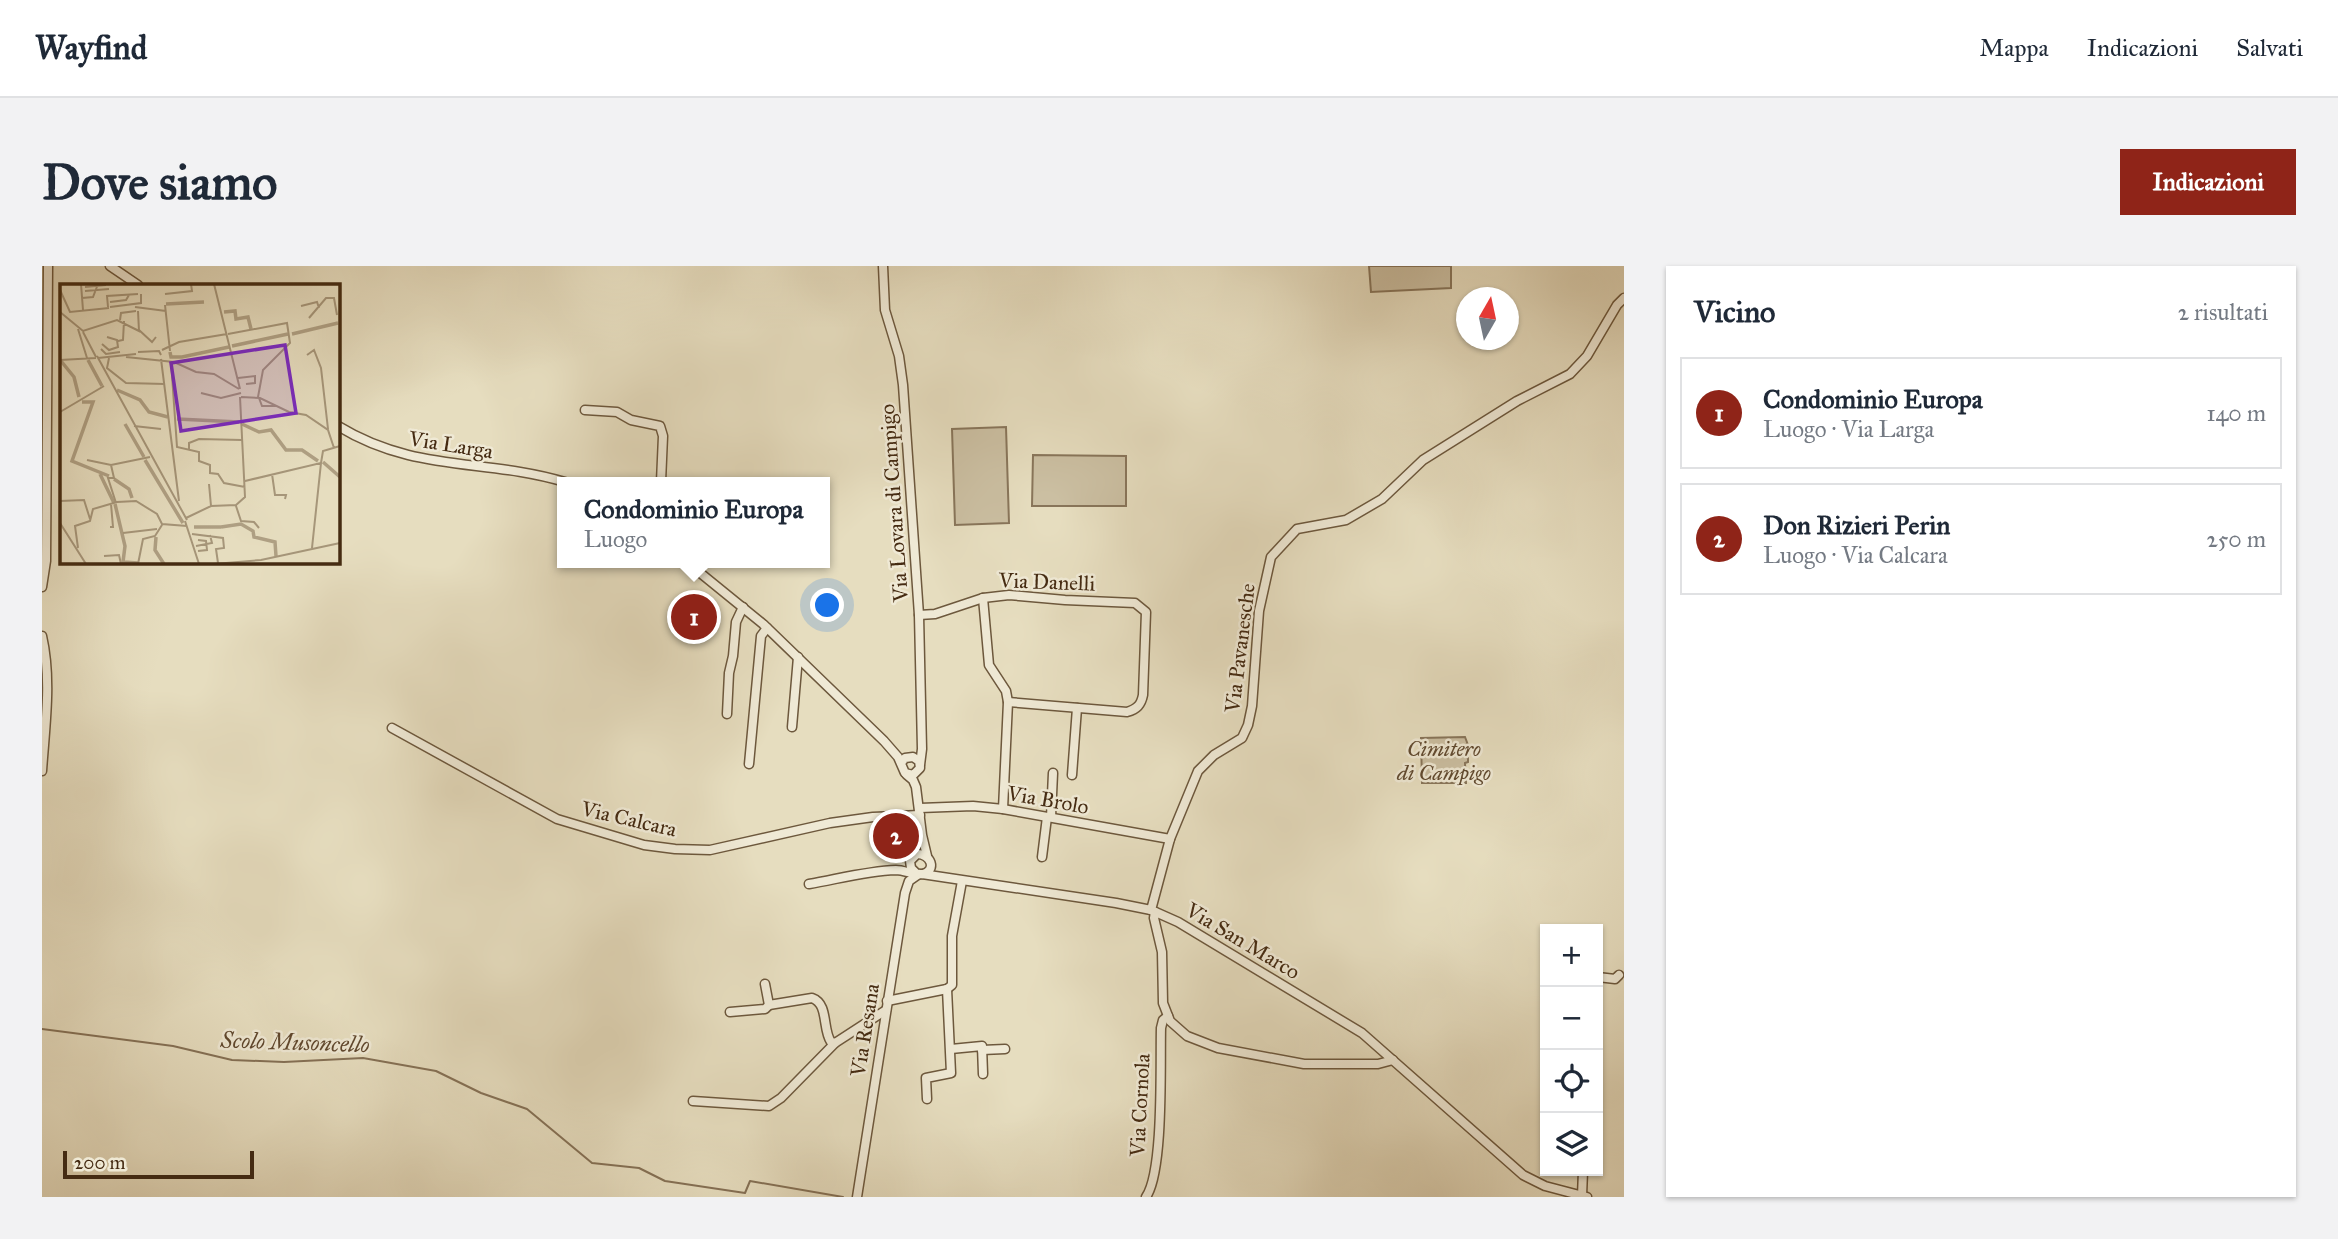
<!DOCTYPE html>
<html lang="it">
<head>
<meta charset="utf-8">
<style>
	body { margin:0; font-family:"IM FELL Great Primer",serif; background:#f2f2f3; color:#1f2937 }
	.controls { position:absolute; right:21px; bottom:21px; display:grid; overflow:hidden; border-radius:0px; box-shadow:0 2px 5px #0004 }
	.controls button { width:63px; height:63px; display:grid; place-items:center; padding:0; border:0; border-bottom:2px solid #e0e1e3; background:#fff; color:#1f2937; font:35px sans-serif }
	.compass { position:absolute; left:1414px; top:21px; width:63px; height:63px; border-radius:50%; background:#fff; box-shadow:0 2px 5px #0004; rotate:9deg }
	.scale { position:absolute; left:21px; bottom:18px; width:191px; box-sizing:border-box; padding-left:7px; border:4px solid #452b12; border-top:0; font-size:19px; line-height:24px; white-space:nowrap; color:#452b12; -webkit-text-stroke:5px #efe9d5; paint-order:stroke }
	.you { position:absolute; left:786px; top:340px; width:24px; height:24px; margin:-18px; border:5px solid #fff; border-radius:50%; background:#1a73e8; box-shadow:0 0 0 10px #1a73e833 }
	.badge { display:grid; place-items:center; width:46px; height:46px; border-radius:50%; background:#8f2418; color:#fff; font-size:23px; font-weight:700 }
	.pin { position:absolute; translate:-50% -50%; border:4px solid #fff; box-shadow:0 2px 7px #0006 }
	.popup { position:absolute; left:515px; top:211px; width:273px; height:91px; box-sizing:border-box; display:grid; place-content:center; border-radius:0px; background:#fff; filter:drop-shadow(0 2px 5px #0005); font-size:23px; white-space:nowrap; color:#747a83 }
	.popup b { font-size:26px; color:#1f2937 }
	.popup::after { content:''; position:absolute; left:50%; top:100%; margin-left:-14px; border:14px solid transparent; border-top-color:#fff }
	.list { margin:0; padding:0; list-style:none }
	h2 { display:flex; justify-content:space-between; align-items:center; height:91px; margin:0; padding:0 28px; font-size:30px }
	h2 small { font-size:23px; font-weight:400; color:#747a83 }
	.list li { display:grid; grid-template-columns:46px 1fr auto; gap:21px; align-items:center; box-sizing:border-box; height:112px; margin:0 14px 14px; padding:0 14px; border:2px solid #e0e1e3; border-radius:0px }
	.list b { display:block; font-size:26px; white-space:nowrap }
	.list p { margin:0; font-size:23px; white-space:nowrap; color:#747a83 }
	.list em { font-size:23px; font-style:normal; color:#747a83 }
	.icon { flex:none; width:38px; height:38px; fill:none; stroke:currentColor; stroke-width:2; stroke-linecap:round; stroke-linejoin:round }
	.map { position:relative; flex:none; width:1582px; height:931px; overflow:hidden; border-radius:0px }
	header { display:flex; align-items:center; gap:42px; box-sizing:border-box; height:98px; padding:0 35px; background:#fff; border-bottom:2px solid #e0e1e3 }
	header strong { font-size:33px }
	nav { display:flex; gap:38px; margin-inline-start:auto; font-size:24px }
	.intro { display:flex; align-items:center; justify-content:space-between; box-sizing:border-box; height:168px; padding:0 42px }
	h1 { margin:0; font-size:49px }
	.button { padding:18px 32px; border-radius:0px; background:#8f2418; color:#fff; font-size:24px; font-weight:700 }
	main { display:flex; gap:42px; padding:0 42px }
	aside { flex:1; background:#fff; border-radius:0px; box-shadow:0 2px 5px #0004 }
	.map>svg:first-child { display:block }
	.green { fill:#cbbfa2; stroke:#88755a; stroke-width:2 }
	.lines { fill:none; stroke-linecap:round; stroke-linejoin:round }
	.stream { stroke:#857156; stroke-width:2 }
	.minor-casing { stroke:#6d583d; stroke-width:11 }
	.minor { stroke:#efe9d5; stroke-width:8 }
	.labels { text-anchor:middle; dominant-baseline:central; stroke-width:5; stroke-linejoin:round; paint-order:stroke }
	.street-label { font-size:21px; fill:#452b12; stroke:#efe9d5 }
	.park-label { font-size:21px; font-style:italic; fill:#60492f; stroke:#efe9d5 }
	.water-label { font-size:23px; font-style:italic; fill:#60482e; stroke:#efe9d5 }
	.inset-river { fill:none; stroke:#afa084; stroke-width:3.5 }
	.inset-road { fill:none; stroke:#a6967a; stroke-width:2 }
	.view { fill:#7b2cbf; fill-opacity:0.15; stroke:#7b2cbf; stroke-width:3.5 }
	.inset-edge { fill:none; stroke:#452b12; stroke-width:3.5 }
</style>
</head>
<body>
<header>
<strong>Wayfind</strong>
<nav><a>Mappa</a><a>Indicazioni</a><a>Salvati</a></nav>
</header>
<div class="intro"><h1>Dove siamo</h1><a class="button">Indicazioni</a></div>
<main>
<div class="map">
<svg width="1582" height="931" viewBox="0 0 1582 931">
	<rect width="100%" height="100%" fill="#e6ddbf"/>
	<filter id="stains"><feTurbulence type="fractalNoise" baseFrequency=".00286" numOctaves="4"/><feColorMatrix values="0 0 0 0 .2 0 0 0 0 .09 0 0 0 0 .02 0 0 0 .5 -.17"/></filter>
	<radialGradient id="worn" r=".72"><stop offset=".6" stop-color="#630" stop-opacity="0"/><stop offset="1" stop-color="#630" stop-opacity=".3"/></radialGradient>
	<g class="green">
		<polygon points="1327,0 1409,0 1409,22 1329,26"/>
		<polygon points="964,161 967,257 913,259 910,163"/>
		<polygon points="991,189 1084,190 1084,240 990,240"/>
		<polygon points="1423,471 1426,479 1423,479 1423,491 1426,492 1426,496 1423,497 1424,517 1380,517 1379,472"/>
	</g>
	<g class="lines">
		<polyline class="stream" points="0,763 131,780 190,794 242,796 321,792 394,805 439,827 485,843 550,897 597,902 623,915 703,927 708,915 801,931"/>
		<g class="minor-casing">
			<g id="minor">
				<polyline points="68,0 96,19"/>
				<polyline points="841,0 843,44 857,90 861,119 877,349 880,483 878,499"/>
				<polyline points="543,144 575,146 589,154 618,160 621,170 619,216"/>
				<path d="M 296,160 C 373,207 442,192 523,216"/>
				<polyline points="646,297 721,358 842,475 856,491 863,507 871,509 878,502 877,495 871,491 863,492 859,497"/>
				<polyline points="0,321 4,295 6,0"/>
				<polyline points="941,332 947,399 964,425 966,436 961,543"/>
				<path d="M 877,349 L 893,348 L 941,332 L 967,329 L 1023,334 L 1093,337 L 1104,346 L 1101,429 C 1099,439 1095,443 1085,446 L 966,436"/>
				<path d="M 0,370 C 10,414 3,460 0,505"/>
				<polyline points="685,448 687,407 691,390 694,356 701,341"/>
				<polyline points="750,461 756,391"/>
				<polyline points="350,462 515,553 602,579 633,583 668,584 788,557 831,551 878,549"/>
				<polyline points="707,498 719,370 725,362"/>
				<polyline points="865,509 871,514 874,521 880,569 885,590"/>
				<polyline points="1030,509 1035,442"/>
				<polyline points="878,542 931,540 961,543 1128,573"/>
				<polyline points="1009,551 1011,507"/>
				<polyline points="1000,591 1005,551"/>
				<polyline points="880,608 1074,637 1109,644 1136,656 1320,767 1481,909 1503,920 1545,931"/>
				<path d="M 767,618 C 796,613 825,605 854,604 C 863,604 873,610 881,608 C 895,604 889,588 875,588 L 868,595 L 869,602 L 874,607"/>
				<polyline points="1109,644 1128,573 1156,505 1172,489 1200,472 1206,459 1210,440 1217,345 1229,291 1255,263 1304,254 1340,233 1381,194 1475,135 1528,108 1545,90 1575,39 1582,32"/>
				<polyline points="1113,646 1112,652 1120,686 1121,737 1128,755 1145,770 1176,782 1262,798 1336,798 1351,794"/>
				<polyline points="1556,711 1573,713 1577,709"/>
				<polyline points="845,735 905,723 910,719 910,670 920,615"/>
				<path d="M 727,739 L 770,732 C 787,738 780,763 789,776 L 793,777 L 844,744"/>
				<polyline points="688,746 723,743 727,739 723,718"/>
				<polyline points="909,783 940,780 941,808"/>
				<polyline points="940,784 963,783"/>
				<polyline points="885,833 884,812 909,807 905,723"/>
				<polyline points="651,835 727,840 739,832 793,777"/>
				<polyline points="1540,930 1541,905"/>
				<polyline points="815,931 863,627 867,615 877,608"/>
				<path d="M 1104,931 C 1122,905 1118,797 1119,762 L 1121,754 L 1126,750"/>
			</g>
		</g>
		<use href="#minor" class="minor"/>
	</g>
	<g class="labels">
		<g class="street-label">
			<text transform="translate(409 179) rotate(9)">Via Larga</text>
			<text transform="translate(852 237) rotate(-94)">Via Lovara di Campigo</text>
			<text transform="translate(1005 316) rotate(2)">Via Danelli</text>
			<text transform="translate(1198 382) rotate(-83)">Via Pavanesche</text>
			<text transform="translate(1006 534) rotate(10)">Via Brolo</text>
			<text transform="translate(587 553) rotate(13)">Via Calcara</text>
			<text transform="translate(1201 675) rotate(31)">Via San Marco</text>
			<text transform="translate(823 764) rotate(-81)">Via Resana</text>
			<text transform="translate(1098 839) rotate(-87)">Via Cornola</text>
		</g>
		<g class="park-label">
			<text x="1402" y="483">Cimitero<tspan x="1402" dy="24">di Campigo</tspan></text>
		</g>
		<g class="water-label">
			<text transform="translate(253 776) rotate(2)">Scolo Musoncello</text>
		</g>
	</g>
	<g transform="translate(18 18)">
		<rect width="280" height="280" fill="#e6ddbf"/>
		<path class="inset-river" d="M 106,20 L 144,18M 164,28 L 175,27 L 176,35 L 188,33 L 191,45M 232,50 L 278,39M 172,62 L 228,50M 110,68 L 111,73 L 122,73 L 169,63M 28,76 L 42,102M 1,77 L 14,93 L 19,113M 57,106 L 80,116 L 89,128 L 108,133M 22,118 L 33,118 L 12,177 L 49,192M 117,135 L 179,138M 65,140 L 84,173M 182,140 L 199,148 L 211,146 L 226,166 L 242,166 L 258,177M 85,176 L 123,239M 263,178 L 280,193M 40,190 L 54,219M 54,195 L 69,205 L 72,214M 55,220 L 65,262 L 63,278 L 78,279M 134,243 L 161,243M 161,243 L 181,240 L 193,247 L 194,253 L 215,258 L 216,272M 96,253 L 95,266 L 104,280"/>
		<path class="inset-road" d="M 21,0 L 23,26M 154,0 L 180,105M 25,3 L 46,1M 0,6 L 10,28 L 49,24M 25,7 L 49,5M 105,10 L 132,7 L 131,0M 22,14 L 33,13 L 38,0M 50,18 L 66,16 L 69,11M 105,21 L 110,67M 241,22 L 257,18 L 259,24M 48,23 L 47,12 L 78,10M 50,23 L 81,19 L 81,10M 75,23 L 106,27M 0,28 L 23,47 L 57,36 L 75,45M 249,34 L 266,14 L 274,14 L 277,31M 60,36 L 61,29 L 76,27M 18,45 L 27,74M 75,45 L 79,47 L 78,27M 79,46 L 92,58 L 96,53M 23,48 L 36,73M 168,50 L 227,39 L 230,59 L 203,86 L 198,113M 58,57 L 63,56 L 64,37M 42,60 L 49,66 L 58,63 L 57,56 L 47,53M 41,65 L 46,70 L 60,68M 102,66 L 119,58 L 167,50M 78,68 L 99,67 L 101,71M 247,71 L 254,66 L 261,84 L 268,145M 37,72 L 127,236M 66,73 L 114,78 L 136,88 L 154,90 L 179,105M 38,74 L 76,70M 49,74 L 47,84 L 66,99 L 105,100M 101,75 L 119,217M 0,76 L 36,74M 111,77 L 117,163 L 139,168 L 139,177 L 150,181 L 150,189 L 158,190 L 164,199 L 185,203M 178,94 L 195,92 L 195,99 L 186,100M 141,109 L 161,114 L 181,109M 181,113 L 200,114 L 229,128 L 246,131 L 268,146 L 274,164M 199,114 L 202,122 L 216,122M 0,128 L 44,102M 74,142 L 101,145M 129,165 L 129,159 L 139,155 L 182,156M 27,176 L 51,181 L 90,173M 51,181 L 54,194 L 48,194 L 56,219M 212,190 L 215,211 L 226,211 L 225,215M 185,197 L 261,179 L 263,167 L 280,162M 149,200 L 151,222M 0,217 L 24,216 L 30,235M 176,222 L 181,237 L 194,238 L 199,244M 126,234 L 151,222 L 176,221 L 185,213 L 180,113M 125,237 L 139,280M 0,239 L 26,280M 50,243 L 53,243 L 51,220M 63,249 L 97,245M 132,250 L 163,254 L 164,264 L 156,265 L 158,279M 136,262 L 152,259 L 150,251M 18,264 L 15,242 L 30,237 L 33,225 L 57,218 L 76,217 L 97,230 L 102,240 L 127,242M 252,264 L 261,179M 138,267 L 147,266 L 146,257 L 138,256M 44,272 L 59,271 L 61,280M 78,280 L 83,255 L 95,252 L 102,241M 154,280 L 201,276 L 280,259"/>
		<path class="view" d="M 225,61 L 236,129 L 121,147 L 111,79 Z"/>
		<rect width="280" height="280" class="inset-edge"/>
	</g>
	<rect width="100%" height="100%" filter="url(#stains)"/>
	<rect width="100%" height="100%" fill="url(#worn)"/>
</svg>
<div class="controls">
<button>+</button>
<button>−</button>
<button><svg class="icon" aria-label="locate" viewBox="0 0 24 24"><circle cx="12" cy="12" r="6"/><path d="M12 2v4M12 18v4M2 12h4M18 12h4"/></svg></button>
<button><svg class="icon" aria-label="layers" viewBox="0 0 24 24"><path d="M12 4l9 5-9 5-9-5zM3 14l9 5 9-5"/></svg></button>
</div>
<svg class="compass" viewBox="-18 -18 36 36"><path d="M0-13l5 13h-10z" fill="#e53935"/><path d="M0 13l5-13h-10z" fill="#747a83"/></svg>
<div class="scale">200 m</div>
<div class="you"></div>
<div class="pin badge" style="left:652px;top:351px">1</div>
<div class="popup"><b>Condominio Europa</b>Luogo</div>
<div class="pin badge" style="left:854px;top:570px">2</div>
</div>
<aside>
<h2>Vicino<small>2 risultati</small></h2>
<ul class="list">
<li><span class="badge">1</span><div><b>Condominio Europa</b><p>Luogo · Via Larga</p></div><em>140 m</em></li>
<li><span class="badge">2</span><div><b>Don Rizieri Perin</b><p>Luogo · Via Calcara</p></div><em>250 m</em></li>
</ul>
</aside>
</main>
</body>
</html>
